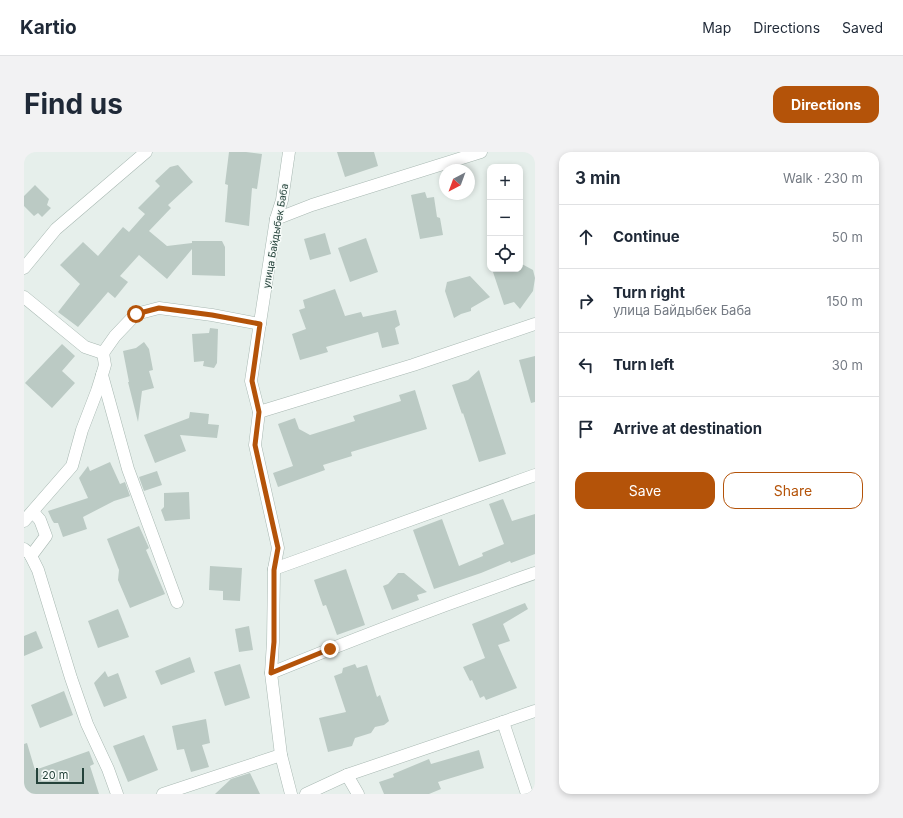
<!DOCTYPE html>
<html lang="en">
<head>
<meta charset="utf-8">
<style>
	body { margin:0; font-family:Inter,sans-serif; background:#f2f2f3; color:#1f2937 }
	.controls { position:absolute; right:12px; top:12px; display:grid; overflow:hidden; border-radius:8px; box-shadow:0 2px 6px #0003 }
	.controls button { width:36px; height:36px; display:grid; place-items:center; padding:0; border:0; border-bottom:1px solid #e0e1e3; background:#fff; color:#1f2937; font:20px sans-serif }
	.compass { position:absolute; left:415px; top:12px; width:36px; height:36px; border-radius:50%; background:#fff; box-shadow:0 2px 6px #0003; rotate:221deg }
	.scale { position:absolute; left:12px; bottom:10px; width:48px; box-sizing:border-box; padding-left:4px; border:2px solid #24423a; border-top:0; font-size:11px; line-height:14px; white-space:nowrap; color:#24423a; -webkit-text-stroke:3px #f7fbf9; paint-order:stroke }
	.stop { position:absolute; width:12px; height:12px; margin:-9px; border:3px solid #b45309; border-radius:50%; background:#fff }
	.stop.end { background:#b45309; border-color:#fff; box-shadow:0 1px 4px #0008 }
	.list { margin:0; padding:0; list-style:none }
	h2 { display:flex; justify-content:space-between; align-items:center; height:52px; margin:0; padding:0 16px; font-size:17px }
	h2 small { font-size:13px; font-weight:400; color:#747a83 }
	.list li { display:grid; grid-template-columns:26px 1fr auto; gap:12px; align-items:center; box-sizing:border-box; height:64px; padding:0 16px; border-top:1px solid #e0e1e3 }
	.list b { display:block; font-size:15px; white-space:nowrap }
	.list p { margin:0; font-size:13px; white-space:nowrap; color:#747a83 }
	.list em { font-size:13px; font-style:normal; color:#747a83 }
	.actions { display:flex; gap:8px; padding:12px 16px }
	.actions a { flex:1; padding:9px 0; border:1px solid #b45309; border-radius:12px; text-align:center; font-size:14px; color:#b45309 }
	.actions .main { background:#b45309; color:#fff }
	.icon { flex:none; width:22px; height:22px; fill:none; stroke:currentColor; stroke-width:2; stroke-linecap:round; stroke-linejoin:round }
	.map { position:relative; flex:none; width:511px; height:642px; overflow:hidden; border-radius:12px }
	header { display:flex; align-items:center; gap:24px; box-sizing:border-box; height:56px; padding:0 20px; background:#fff; border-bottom:1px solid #e0e1e3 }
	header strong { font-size:19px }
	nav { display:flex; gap:22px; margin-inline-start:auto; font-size:14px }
	.intro { display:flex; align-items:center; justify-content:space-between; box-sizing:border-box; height:96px; padding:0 24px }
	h1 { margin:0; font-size:28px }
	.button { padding:10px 18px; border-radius:12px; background:#b45309; color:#fff; font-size:14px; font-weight:700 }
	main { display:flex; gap:24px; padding:0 24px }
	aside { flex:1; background:#fff; border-radius:12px; box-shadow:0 2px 6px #0003 }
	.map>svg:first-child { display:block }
	.building { fill:#bbcac4 }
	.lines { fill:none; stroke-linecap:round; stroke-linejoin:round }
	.street-casing { stroke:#a8b8b2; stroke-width:13 }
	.street { stroke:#fff; stroke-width:12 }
	.route { stroke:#b45309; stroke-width:5 }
	.labels { text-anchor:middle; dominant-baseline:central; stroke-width:3; stroke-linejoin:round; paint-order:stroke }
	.street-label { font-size:10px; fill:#24423a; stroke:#f7fbf9 }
</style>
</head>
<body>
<header>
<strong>Kartio</strong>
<nav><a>Map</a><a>Directions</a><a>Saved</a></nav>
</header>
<div class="intro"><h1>Find us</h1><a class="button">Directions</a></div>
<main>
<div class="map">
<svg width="511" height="642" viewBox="0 0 511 642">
	<rect width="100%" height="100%" fill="#e6efeb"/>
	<g class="building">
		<polygon points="205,0 222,0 238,2 233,37 228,36 225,74 201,70 204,33 201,32"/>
		<polygon points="313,0 350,0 354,14 321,25"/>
		<polygon points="154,13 169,30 144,53 147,56 125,79 143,94 168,91 168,89 198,89 201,95 201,124 168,123 168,97 143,127 115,103 96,124 104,130 91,146 84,140 54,175 34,160 56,132 36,113 59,90 74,104 99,75 105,80 121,62 114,56 136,34 131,29 146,15"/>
		<polygon points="11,33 25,47 23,53 27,56 18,65 14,61 10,64 0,54 0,44"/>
		<polygon points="401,40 403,46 410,45 413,65 416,66 419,83 396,87 387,43"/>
		<polygon points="301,81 307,102 286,108 280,87"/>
		<polygon points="342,86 354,120 326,130 314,96"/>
		<polygon points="496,111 509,118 511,126 509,139 496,157 490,150 480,153 468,117 496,117"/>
		<polygon points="446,124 466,145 447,156 447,159 437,162 430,166 421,139 423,130"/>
		<polygon points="311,137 321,164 337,160 339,165 372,158 376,173 371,176 375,192 358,196 354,180 302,195 304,200 276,208 268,182 282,177 275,158 281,156 279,148"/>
		<polygon points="186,176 194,177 193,211 190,216 179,214 180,209 170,210 168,182 185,181"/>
		<polygon points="120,190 125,197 129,218 125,219 130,236 118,239 114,270 104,230 105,230 99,199 112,196"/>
		<polygon points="38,192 51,204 38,219 51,231 28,256 1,231"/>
		<polygon points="511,204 511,250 507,251 495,208"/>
		<polygon points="455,218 482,302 455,310 439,261 438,262 428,233 444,228"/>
		<polygon points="391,238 403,277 327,300 328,304 299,313 301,318 254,335 249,321 269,314 254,272 271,266 275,277 286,283 331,269 329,264 377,249 375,243"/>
		<polygon points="166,260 185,262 184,272 195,273 193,286 156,283 162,299 131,311 120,283 165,266"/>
		<polygon points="86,310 96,332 101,330 106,344 90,349 59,365 63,377 39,385 34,371 30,371 28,368 24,359 64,346 55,326 64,314 66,319"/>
		<polygon points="133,319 138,333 120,339 115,325"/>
		<polygon points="165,340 166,367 141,369 137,358 140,355 140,341"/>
		<polygon points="479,347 488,369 511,362 511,402 487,411 486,409 457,421 410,437 389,378 418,367 435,414 459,404 458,401 480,392 465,352"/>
		<polygon points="115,374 125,396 122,398 141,442 106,456 94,428 95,418 83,387"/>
		<polygon points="186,414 218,416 216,449 199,448 199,439 185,438"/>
		<polygon points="322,417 341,473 313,483 302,453 299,454 290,428"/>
		<polygon points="374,421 380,421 403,440 393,443 395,448 368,458 359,434 364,432"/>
		<polygon points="501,451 504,457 479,472 486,489 474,493 493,536 462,548 460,544 456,546 448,528 446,529 439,515 461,506 448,472"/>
		<polygon points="94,457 105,485 74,496 64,469"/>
		<polygon points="225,474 229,498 215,500 211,477"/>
		<polygon points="12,479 19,496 0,504 0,484"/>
		<polygon points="166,505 171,520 137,533 131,519"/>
		<polygon points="216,512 226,546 201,554 190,520"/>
		<polygon points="331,512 333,516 343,513 353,545 356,543 365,569 360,573 351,575 347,581 331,586 328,594 304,600 295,566 322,560 310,524 318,521 319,516"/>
		<polygon points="81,519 84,525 94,521 103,546 80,555 70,531"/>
		<polygon points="40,539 49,563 16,576 7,553"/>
		<polygon points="182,567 186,591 178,593 185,615 167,620 160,597 153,598 148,574"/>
		<polygon points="120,583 134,618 104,630 89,594"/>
		<polygon points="3,591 11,618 65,599 70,612 66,614 75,642 0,642 0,592"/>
		<polygon points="455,598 460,616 414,630 417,637 405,642 360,642 355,630 370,625 369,622 405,607 407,612"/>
		<polygon points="226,621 236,642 191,642 207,627"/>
	</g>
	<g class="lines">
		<g class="street-casing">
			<g id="street">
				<polyline points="265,0 258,48 252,67 227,229 235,260 231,293 254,396 250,417 249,490 247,521 257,603 267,642"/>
				<polyline points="252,67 288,53 457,0"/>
				<polyline points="0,116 32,77 122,0"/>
				<polyline points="0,145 61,195 79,201 91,184 112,162 135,156 188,163 236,172"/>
				<polyline points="78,223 104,317 153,450"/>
				<polyline points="235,260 389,213 511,172"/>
				<polyline points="0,369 48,314 58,278 73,239 78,223 81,213 79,201"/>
				<polyline points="0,397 6,402 14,418 47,526 63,572 84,617 93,642"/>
				<polyline points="7,404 22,384 16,368 9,360"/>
				<polyline points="250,417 511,323"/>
				<path d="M 247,521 C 334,485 422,452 511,421"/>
				<polyline points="479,570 503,642"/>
				<polyline points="323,623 334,642"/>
				<polyline points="139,642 257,603"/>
				<polyline points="282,642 323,623 511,559"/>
			</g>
		</g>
		<use href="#street" class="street"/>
	</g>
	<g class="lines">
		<polyline class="route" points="112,162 135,156 188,163 236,172 228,229 235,260 231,293 254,396 250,418 250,490 247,521 306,497"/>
	</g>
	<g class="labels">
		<g class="street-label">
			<text transform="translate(251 84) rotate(-80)">улица Байдыбек Баба</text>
		</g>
	</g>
</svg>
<div class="controls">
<button>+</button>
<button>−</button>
<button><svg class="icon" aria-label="locate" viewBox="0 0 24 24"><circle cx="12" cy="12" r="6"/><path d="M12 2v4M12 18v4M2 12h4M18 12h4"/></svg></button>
</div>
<svg class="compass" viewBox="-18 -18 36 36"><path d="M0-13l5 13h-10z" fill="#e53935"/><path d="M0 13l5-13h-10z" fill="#747a83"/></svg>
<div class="scale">20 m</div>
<div class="stop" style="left:112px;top:162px"></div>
<div class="stop end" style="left:306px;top:497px"></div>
</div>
<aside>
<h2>3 min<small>Walk · 230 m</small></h2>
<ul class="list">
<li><svg class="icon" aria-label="ahead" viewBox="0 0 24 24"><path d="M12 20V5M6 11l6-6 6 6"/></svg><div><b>Continue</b></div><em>50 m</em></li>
<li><svg class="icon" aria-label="right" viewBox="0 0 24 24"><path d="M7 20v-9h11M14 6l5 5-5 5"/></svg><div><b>Turn right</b><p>улица Байдыбек Баба</p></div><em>150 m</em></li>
<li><svg class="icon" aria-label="left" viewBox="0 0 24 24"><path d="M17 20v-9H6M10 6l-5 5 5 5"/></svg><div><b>Turn left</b></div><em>30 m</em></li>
<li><svg class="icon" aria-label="arrive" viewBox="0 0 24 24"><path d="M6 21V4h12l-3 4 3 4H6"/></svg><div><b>Arrive at destination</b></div></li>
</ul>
<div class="actions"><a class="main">Save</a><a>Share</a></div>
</aside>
</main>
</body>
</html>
